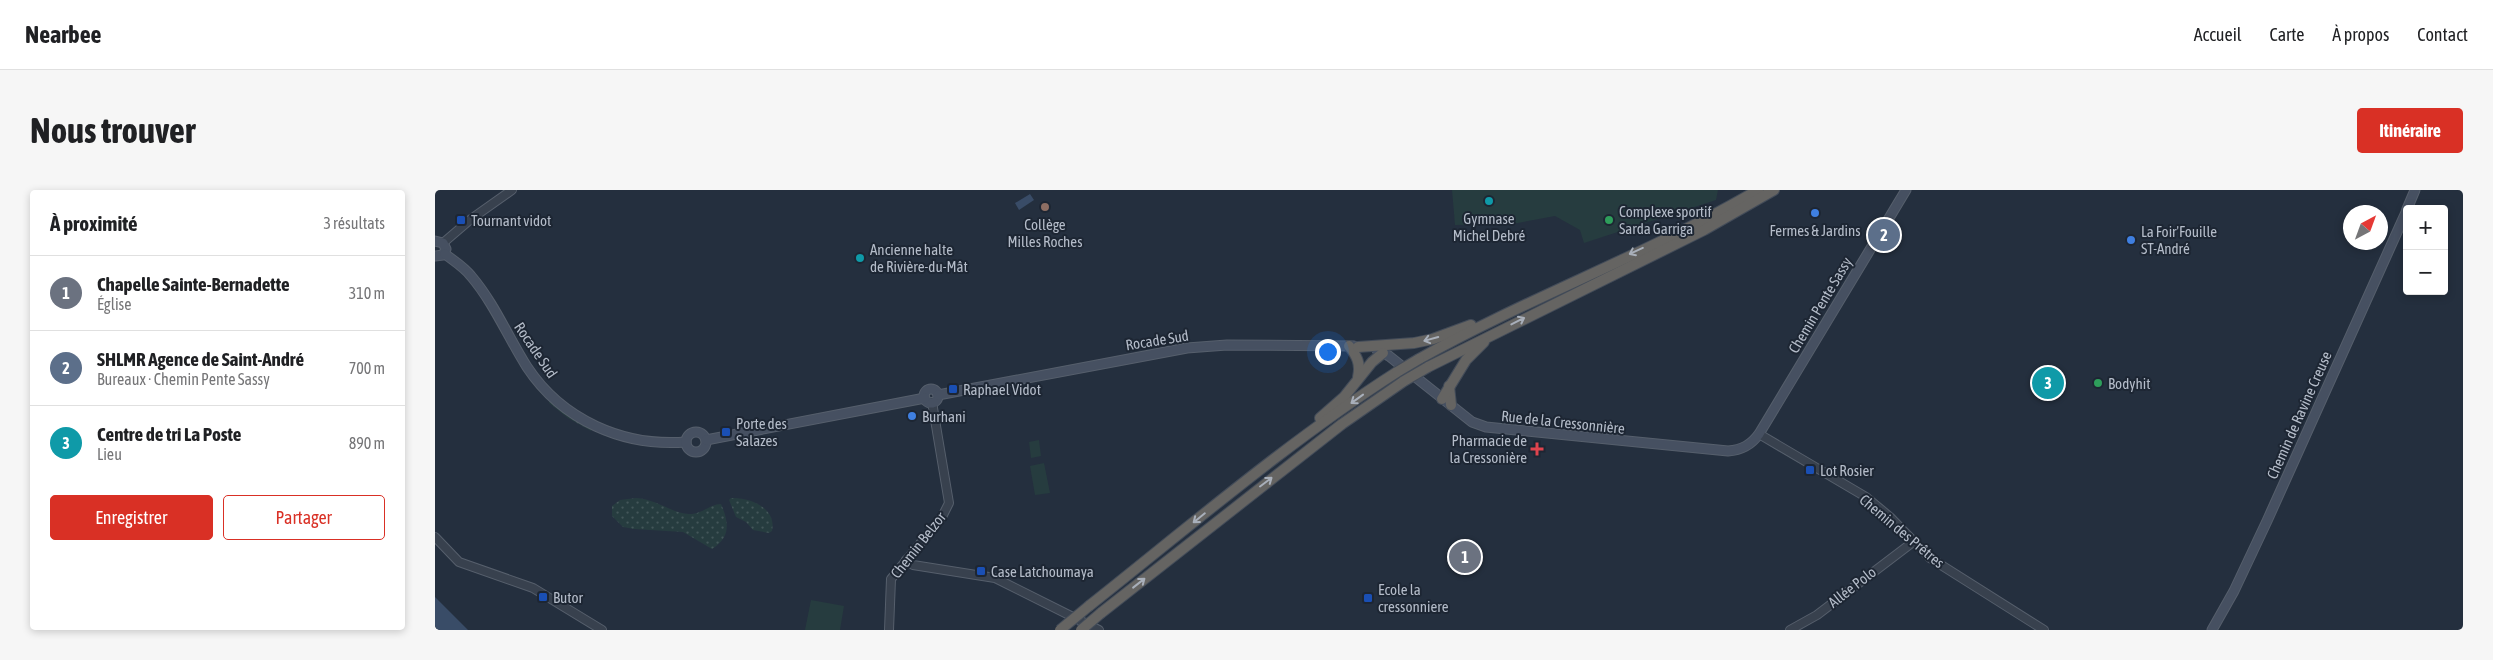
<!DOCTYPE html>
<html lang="fr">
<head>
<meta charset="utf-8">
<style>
	body { margin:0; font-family:"Asap Condensed",sans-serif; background:#f6f6f6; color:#202124 }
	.controls { position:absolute; right:15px; top:15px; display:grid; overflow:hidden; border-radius:5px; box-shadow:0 2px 8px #0003 }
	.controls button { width:45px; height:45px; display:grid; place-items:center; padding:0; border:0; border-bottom:1px solid #e0e0e0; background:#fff; color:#202124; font:25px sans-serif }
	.compass { position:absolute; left:1908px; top:15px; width:45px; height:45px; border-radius:50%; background:#fff; box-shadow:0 2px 8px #0003; rotate:41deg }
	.you { position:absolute; left:892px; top:161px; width:18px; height:18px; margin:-12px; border:4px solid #fff; border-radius:50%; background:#1a73e8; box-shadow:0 0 0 8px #1a73e833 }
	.badge { display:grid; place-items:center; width:32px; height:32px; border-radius:50%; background:#d93025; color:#fff; font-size:16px; font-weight:700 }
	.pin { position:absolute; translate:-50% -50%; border:2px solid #fff; box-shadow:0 1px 5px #0006 }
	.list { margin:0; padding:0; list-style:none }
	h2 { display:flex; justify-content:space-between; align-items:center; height:65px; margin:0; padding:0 20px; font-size:21px }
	h2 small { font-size:16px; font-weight:400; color:#757577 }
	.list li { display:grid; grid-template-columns:32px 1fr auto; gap:15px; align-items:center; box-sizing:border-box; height:75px; padding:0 20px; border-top:1px solid #e0e0e0 }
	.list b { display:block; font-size:19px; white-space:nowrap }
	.list p { margin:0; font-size:16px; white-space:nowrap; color:#757577 }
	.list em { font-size:16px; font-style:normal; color:#757577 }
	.actions { display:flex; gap:10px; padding:15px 20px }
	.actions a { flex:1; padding:11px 0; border:1px solid #d93025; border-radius:5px; text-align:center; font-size:18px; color:#d93025 }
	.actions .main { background:#d93025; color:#fff }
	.map { position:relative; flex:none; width:2028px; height:440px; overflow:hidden; border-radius:5px }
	header { display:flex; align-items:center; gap:30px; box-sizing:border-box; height:70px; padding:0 25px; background:#fff; border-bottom:1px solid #e0e0e0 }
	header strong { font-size:24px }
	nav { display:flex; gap:28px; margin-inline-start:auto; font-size:18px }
	.intro { display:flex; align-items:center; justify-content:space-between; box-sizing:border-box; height:120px; padding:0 30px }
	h1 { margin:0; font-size:35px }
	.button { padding:12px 22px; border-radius:5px; background:#d93025; color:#fff; font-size:18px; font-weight:700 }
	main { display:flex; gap:30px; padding:0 30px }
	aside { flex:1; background:#fff; border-radius:5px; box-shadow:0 2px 8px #0003 }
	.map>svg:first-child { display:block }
	.grass { fill:url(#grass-dots) }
	.garden { fill:#263c3f }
	.water { fill:#394c67 }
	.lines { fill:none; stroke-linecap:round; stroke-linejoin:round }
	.tertiary-casing { stroke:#565f6c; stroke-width:10 }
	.secondary-casing { stroke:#565f6c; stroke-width:11 }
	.trunk-casing { stroke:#434c59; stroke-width:12 }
	.tertiary { stroke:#38414e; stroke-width:8 }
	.secondary { stroke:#465061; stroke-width:9 }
	.trunk { stroke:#656462; stroke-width:10 }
	.trunk-bridge-casing { stroke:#434c59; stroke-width:12; stroke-linecap:butt }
	.trunk-bridge { stroke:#656462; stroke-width:10 }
	.oneway { stroke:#a8afba }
	.culture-dot { fill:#0f9aa8; stroke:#1d2633; stroke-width:2 }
	.education-dot { fill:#8d6e63; stroke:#1d2633; stroke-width:2 }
	.shop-dot { fill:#3f7fe0; stroke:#1d2633; stroke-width:2 }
	.transit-dot { fill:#1a4fb4; stroke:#1d2633; stroke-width:2 }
	.leisure-dot { fill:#2e9e5b; stroke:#1d2633; stroke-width:2 }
	.health-dot { fill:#e0444e; stroke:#1d2633; stroke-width:2 }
	.labels { text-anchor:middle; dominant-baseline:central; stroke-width:4; stroke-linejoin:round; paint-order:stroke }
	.poi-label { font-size:15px; fill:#b4bcc9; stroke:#1d2633; text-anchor:start }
	.street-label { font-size:15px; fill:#b4bcc9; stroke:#1d2633 }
</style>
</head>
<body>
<header>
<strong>Nearbee</strong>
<nav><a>Accueil</a><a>Carte</a><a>À propos</a><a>Contact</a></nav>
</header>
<div class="intro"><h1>Nous trouver</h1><a class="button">Itinéraire</a></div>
<main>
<aside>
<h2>À proximité<small>3 résultats</small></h2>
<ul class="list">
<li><span class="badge" style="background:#6b7280">1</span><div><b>Chapelle Sainte-Bernadette</b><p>Église</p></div><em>310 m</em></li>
<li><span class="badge" style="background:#5c6f8a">2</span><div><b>SHLMR Agence de Saint-André</b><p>Bureaux · Chemin Pente Sassy</p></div><em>700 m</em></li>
<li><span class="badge" style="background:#0f9aa8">3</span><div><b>Centre de tri La Poste</b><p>Lieu</p></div><em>890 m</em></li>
</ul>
<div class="actions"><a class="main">Enregistrer</a><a>Partager</a></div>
</aside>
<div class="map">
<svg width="2028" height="440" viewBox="0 0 2028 440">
	<defs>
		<pattern id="grass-dots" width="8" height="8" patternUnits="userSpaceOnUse" patternTransform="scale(1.25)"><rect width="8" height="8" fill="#263c3f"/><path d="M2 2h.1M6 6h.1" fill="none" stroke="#435659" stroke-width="1.8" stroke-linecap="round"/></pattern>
	</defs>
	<rect width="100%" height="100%" fill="#242f3e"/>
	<g class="grass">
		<polygon points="115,210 157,239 156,241 133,228 114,213"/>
		<path d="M 201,308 C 221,309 237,323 253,324 C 266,325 275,314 286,314 C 294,332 296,347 277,359 L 248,342 L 199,339 L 188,337 L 177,326 L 177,316 L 185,310 Z"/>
		<path d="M 296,308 C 315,307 342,318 337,341 L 334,343 L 318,340 L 311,332 L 301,327 L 294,310 Z"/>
	</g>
	<g class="garden">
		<polygon points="1017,0 1283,0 1281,10 1149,53 1145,40 1120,26 1077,34 1020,35"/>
		<polygon points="604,250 606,266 596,268 594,252"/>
		<polygon points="609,273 615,303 600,305 595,276"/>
		<polygon points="376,410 409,416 405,440 370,440"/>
	</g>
	<g class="water">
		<polygon points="595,4 599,10 584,20 580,13"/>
		<polygon points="0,407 33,440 0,440"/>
	</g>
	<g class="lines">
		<g class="tertiary-casing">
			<g id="tertiary">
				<polyline points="8,53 36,29 77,0"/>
				<polyline points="1324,244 1431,307 1455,327 1495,368 1609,440"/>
				<polyline points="0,347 24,372 98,398 167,440"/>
				<polyline points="471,370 478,375 560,388 664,440"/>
				<polyline points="454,440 456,389 507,327 514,313 497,212"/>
				<polyline points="1355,440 1382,425 1478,352"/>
			</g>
		</g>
		<g class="secondary-casing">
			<g id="secondary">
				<polyline points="1972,19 1980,0"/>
				<polyline points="0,51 8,53 11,59 8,65 0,66"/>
				<path d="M 10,64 C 19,71 29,77 36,86 C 59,113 73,147 92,177 C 127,230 188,257 251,252"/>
				<path d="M 942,160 L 954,166 L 1037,232 L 1051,237 L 1293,261 C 1307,260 1316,255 1324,244 L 1471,0"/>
				<circle cx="496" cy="206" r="7"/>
				<polyline points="503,205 752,158 792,155 919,156"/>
				<circle cx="261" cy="252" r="10"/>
				<polyline points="271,250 490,208"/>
				<polyline points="1777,440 1799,401 1832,331 1972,20"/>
			</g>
		</g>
		<g class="trunk-casing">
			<g id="trunk">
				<path d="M 914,156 C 922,166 926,174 923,187"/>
				<polyline points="923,157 979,153 998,149 1036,135"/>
				<path d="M 984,169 C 1094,107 1214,64 1323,0"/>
				<polyline points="993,177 1269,40 1339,0"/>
				<polyline points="1014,196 1016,215"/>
				<polyline points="1007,209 1031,170 1049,152"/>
				<polyline points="885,228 909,207 937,172 948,163"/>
				<path d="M 654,416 C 755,336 854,251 962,182"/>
				<polyline points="666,423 907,234 969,191"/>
			</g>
		</g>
		<use href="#tertiary" class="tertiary"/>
		<use href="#secondary" class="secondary"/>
		<use href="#trunk" class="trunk"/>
		<g class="trunk-bridge-casing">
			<g id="trunk-bridge">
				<polyline points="962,182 984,169"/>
				<polyline points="969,191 993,177"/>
				<polyline points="625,440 654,416"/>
				<polyline points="646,440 666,423"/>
			</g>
		</g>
		<use href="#trunk-bridge" class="trunk-bridge"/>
	</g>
	<defs><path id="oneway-shaft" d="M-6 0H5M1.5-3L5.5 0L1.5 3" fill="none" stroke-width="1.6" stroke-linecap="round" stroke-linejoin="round" transform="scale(1.25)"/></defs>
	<g class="oneway">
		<use href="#oneway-shaft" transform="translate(1201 61) rotate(155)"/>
		<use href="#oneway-shaft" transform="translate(1083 131) rotate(-27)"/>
		<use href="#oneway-shaft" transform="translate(996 149) rotate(165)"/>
		<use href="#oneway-shaft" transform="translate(922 209) rotate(144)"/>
		<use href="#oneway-shaft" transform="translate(831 292) rotate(-37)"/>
		<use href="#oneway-shaft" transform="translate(764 328) rotate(141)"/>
		<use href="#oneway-shaft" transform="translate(704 393) rotate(-38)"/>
	</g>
	<g class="culture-dot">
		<circle cx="1054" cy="11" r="5"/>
		<circle cx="425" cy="68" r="5"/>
	</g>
	<circle class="education-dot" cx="610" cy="17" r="5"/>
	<g class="shop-dot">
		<circle cx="1380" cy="23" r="5"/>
		<circle cx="1696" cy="50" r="5"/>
		<circle cx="477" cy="226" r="5"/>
	</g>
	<g class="transit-dot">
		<rect x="21" y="25" width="10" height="10" rx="2.5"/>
		<rect x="513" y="194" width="10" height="10" rx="2.5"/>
		<rect x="286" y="237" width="10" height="10" rx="2.5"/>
		<rect x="1370" y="275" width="10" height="10" rx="2.5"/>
		<rect x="541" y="376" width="10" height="10" rx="2.5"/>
		<rect x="103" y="402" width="10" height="10" rx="2.5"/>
		<rect x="928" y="403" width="10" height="10" rx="2.5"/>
	</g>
	<g class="leisure-dot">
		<circle cx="1174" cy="30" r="5"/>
		<circle cx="1663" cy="193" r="5"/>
	</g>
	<path class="health-dot" d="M1099.5 251.5h5v5h5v5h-5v5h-5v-5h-5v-5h5z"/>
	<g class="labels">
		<g class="poi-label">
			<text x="1184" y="21">Complexe sportif<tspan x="1184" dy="17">Sarda Garriga</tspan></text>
			<text x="1054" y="28" text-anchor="middle">Gymnase<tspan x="1054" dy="17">Michel Debré</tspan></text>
			<text x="36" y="30">Tournant vidot</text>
			<text x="610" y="34" text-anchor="middle">Collège<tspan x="610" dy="17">Milles Roches</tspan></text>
			<text x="1380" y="40" text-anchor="middle">Fermes &amp; Jardins</text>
			<text x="1706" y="41">La Foir'Fouille<tspan x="1706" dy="17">ST-André</tspan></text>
			<text x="435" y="59">Ancienne halte<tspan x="435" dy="17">de Rivière-du-Mât</tspan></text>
			<text x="1673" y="193">Bodyhit</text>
			<text x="528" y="199">Raphael Vidot</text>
			<text x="487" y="226">Burhani</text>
			<text x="301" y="233">Porte des<tspan x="301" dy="17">Salazes</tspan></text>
			<text x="1092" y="250" text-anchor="end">Pharmacie de<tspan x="1092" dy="17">la Cressonière</tspan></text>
			<text x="1385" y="280">Lot Rosier</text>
			<text x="556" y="381">Case Latchoumaya</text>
			<text x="943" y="399">Ecole la<tspan x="943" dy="17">cressonniere</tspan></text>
			<text x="118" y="407">Butor</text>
		</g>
		<g class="street-label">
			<text transform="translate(1385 115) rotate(-59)">Chemin Pente Sassy</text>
			<text transform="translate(722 150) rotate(-9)">Rocade Sud</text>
			<text transform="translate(101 160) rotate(56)">Rocade Sud</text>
			<text transform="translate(1864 225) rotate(-66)">Chemin de Ravine Creuse</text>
			<text transform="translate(1128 232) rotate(6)">Rue de la Cressonnière</text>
			<text transform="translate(1467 341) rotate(40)">Chemin des Prêtres</text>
			<text transform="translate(483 355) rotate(-52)">Chemin Belzor</text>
			<text transform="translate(1417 397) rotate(-38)">Allée Polo</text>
		</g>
	</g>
</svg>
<div class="controls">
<button>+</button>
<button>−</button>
</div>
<svg class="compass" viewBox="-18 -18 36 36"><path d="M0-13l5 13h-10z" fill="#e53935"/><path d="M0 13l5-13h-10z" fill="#757577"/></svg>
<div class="you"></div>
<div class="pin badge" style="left:1030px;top:367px;background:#6b7280">1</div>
<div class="pin badge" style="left:1449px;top:45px;background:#5c6f8a">2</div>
<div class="pin badge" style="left:1613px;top:193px;background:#0f9aa8">3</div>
</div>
</main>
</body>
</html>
